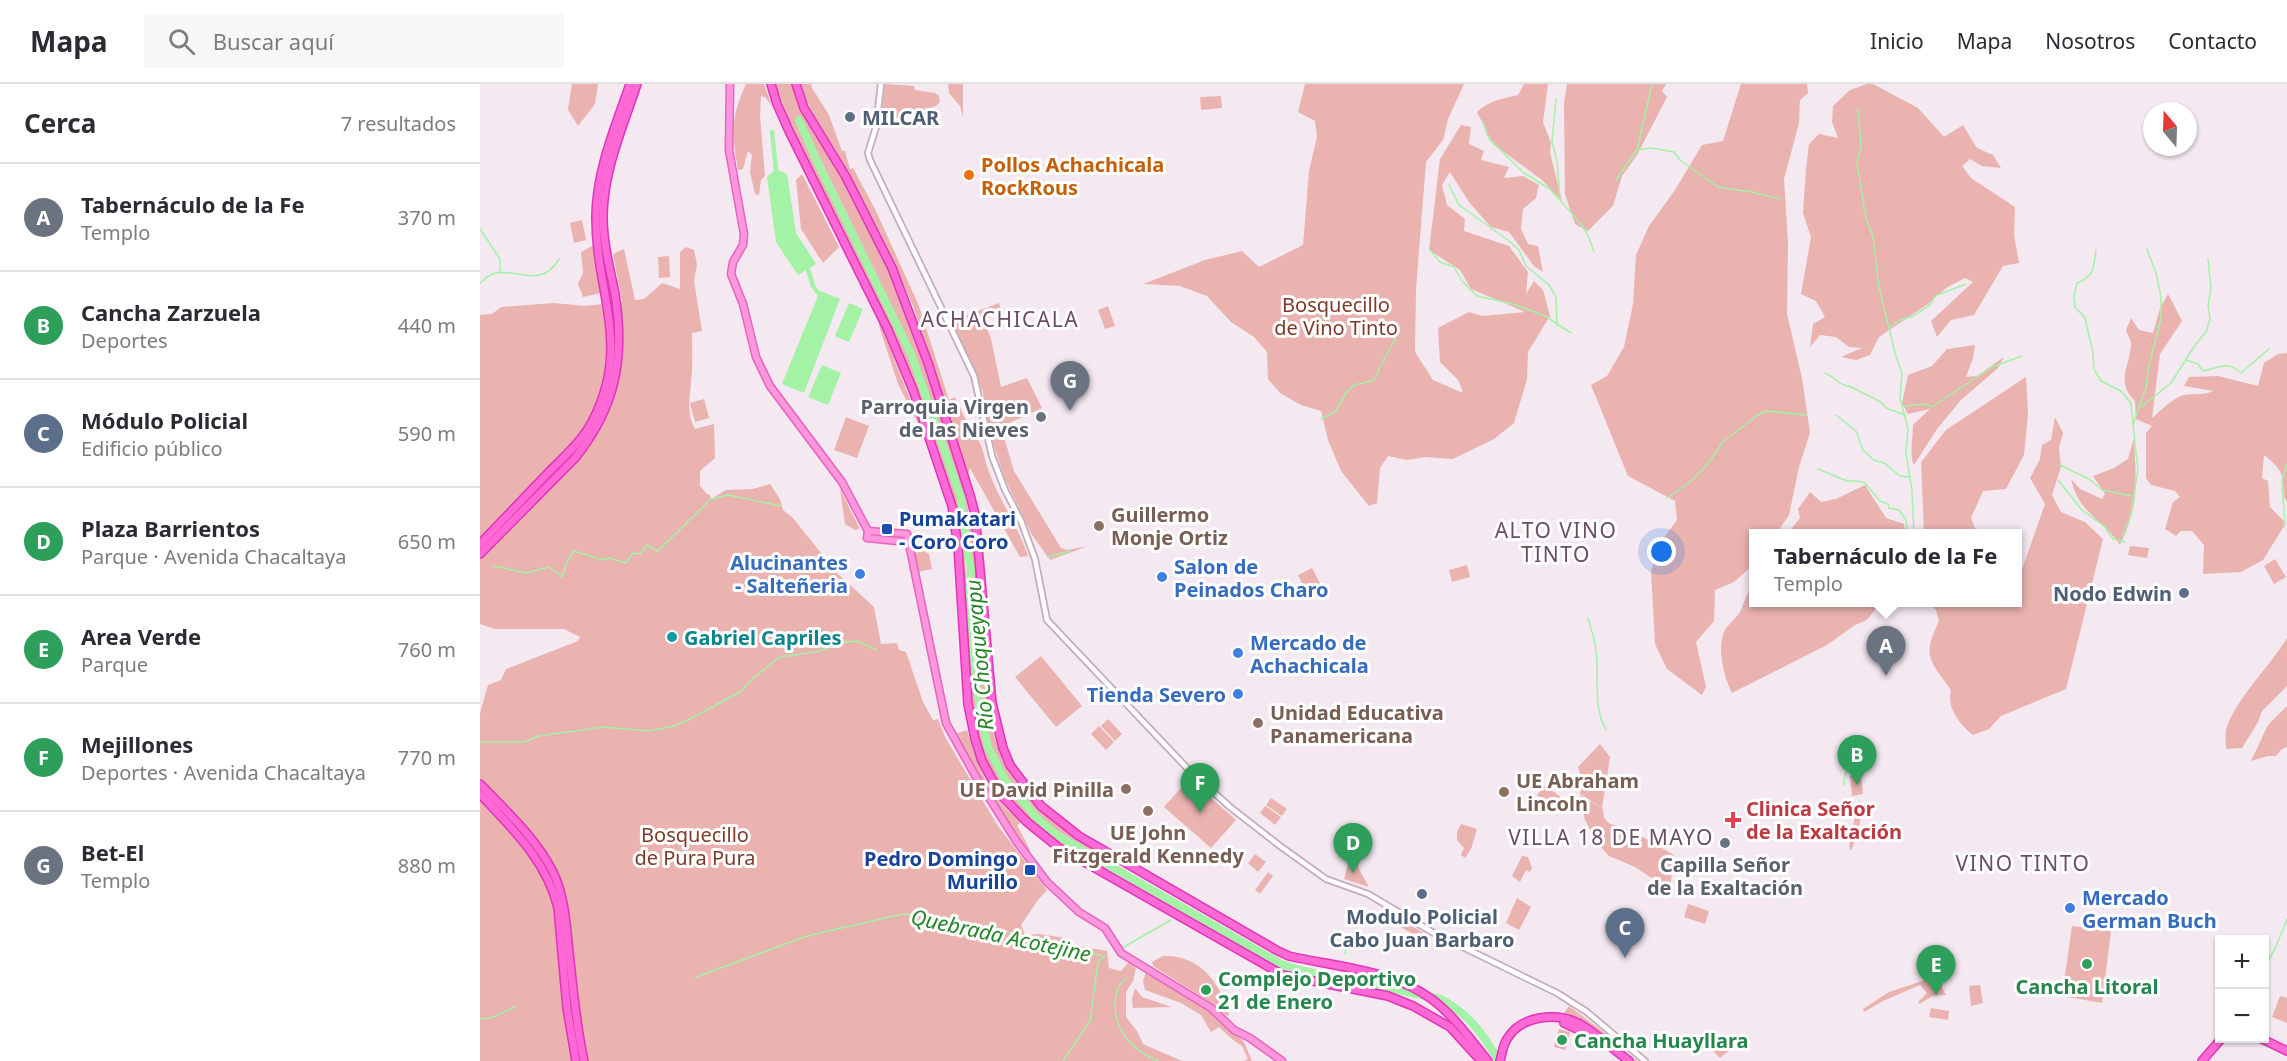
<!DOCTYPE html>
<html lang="es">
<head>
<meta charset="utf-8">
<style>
	body { margin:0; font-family:"Noto Sans",sans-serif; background:#f7f7f7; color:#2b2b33 }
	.controls { position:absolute; right:18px; bottom:18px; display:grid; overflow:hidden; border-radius:0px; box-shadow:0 2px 4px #0004 }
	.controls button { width:54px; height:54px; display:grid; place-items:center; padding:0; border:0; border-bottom:2px solid #e1e1e2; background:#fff; color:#2b2b33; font:30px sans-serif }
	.compass { position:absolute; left:1663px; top:18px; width:54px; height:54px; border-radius:50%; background:#fff; box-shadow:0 2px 4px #0004; rotate:341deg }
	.you { position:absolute; left:1182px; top:468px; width:21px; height:21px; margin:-15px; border:4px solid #fff; border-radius:50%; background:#1a73e8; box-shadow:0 0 0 9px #1a73e833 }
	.badge { display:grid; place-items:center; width:39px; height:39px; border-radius:50%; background:#c615ff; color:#fff; font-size:20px; font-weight:700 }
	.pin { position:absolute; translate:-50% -50px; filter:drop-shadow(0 2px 3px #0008) }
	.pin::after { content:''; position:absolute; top:32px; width:21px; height:18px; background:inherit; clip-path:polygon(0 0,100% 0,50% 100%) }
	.popup { position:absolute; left:1269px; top:445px; width:273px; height:78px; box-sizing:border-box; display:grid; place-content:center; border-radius:0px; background:#fff; filter:drop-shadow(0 2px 4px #0005); font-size:20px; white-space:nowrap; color:#7c7c81 }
	.popup b { font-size:22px; color:#2b2b33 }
	.popup::after { content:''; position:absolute; left:50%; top:100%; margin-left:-12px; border:12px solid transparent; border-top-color:#fff }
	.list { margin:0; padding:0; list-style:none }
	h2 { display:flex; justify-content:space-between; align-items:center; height:78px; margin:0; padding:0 24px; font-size:26px }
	h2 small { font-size:20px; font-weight:400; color:#7c7c81 }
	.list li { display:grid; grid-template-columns:39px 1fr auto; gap:18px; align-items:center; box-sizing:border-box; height:108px; padding:0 24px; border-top:2px solid #e1e1e2 }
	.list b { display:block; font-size:22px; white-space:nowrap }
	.list p { margin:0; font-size:20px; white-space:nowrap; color:#7c7c81 }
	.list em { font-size:20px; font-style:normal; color:#7c7c81 }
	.icon { flex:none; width:33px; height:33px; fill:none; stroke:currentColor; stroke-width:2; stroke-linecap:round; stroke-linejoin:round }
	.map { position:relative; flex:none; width:1807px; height:977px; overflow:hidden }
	header { display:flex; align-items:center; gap:36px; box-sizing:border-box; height:84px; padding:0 30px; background:#fff; border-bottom:2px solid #e1e1e2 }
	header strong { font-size:28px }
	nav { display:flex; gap:33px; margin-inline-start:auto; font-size:21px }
	.search { width:420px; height:54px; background:#f7f7f7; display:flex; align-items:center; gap:15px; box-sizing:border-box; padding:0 21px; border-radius:0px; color:#7c7c81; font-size:22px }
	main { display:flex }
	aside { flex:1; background:#fff }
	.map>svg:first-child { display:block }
	.green { fill:#eab3b0 }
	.water { fill:#a3f2a5 }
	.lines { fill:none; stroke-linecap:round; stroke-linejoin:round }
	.stream { stroke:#a3f2a5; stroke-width:1.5 }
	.canal { stroke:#a3f2a5; stroke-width:4.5 }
	.river { stroke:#a3f2a5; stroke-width:8 }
	.minor-casing { stroke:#c3adbd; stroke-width:8 }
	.major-casing { stroke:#e764bf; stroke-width:9 }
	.highway-casing { stroke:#e135b8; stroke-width:10 }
	.minor { stroke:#fff; stroke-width:4.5 }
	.major { stroke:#ff97dd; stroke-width:6 }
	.highway { stroke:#ff69d6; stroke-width:7 }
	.service-dot { fill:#5c6f8a; stroke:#fff; stroke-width:2 }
	.food-dot { fill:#e8710a; stroke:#fff; stroke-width:2 }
	.worship-dot { fill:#6b7280; stroke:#fff; stroke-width:2 }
	.education-dot { fill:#8d6e63; stroke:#fff; stroke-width:2 }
	.transit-dot { fill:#1a4fb4; stroke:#fff; stroke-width:2 }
	.shop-dot { fill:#3f7fe0; stroke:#fff; stroke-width:2 }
	.culture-dot { fill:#0f9aa8; stroke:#fff; stroke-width:2 }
	.health-dot { fill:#e0444e; stroke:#fff; stroke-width:2 }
	.leisure-dot { fill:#2e9e5b; stroke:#fff; stroke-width:2 }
	.labels { text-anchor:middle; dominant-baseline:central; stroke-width:6; stroke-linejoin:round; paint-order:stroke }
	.service-label { font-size:20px; font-weight:bold; fill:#4e5e75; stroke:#fff; text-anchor:start }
	.food-label { font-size:20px; font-weight:bold; fill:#c56008; stroke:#fff; text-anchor:start }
	.park-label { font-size:20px; fill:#7c3b28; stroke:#fff }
	.worship-label { font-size:20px; font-weight:bold; fill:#5b616d; stroke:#fff; text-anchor:end }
	.education-label { font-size:20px; font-weight:bold; fill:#785e54; stroke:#fff; text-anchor:start }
	.transit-label { font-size:20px; font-weight:bold; fill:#164399; stroke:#fff; text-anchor:start }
	.shop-label { font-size:20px; font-weight:bold; fill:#366cbe; stroke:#fff; text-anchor:start }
	.culture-label { font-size:20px; font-weight:bold; fill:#0d838f; stroke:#fff; text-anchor:start }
	.health-label { font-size:20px; font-weight:bold; fill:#be3a42; stroke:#fff; text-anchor:start }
	.leisure-label { font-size:20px; font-weight:bold; fill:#27864d; stroke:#fff; text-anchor:start }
	.neighbourhood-label { font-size:21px; letter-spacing:1.5px; fill:#6b4d65; stroke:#fff }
	.water-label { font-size:21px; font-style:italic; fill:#248527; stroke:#fff }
</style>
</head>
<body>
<header>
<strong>Mapa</strong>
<div class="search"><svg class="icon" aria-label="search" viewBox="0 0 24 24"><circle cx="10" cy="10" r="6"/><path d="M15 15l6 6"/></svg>Buscar aquí</div>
<nav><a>Inicio</a><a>Mapa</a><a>Nosotros</a><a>Contacto</a></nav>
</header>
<main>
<aside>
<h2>Cerca<small>7 resultados</small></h2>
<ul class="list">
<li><span class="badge" style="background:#6b7280">A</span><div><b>Tabernáculo de la Fe</b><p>Templo</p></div><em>370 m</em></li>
<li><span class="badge" style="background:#2e9e5b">B</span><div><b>Cancha Zarzuela</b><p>Deportes</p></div><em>440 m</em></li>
<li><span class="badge" style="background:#5c6f8a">C</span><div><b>Módulo Policial</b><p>Edificio público</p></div><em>590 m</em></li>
<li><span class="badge" style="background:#2e9e5b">D</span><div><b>Plaza Barrientos</b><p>Parque · Avenida Chacaltaya</p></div><em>650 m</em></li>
<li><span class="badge" style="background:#2e9e5b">E</span><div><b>Area Verde</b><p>Parque</p></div><em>760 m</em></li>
<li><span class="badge" style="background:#2e9e5b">F</span><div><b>Mejillones</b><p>Deportes · Avenida Chacaltaya</p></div><em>770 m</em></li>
<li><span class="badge" style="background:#6b7280">G</span><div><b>Bet-El</b><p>Templo</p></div><em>880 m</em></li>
</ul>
</aside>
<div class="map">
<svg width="1807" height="977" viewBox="0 0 1807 977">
	<rect width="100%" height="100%" fill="#f4e8f1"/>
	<g class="green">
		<polygon points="92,0 118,0 115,20 98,42 88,26"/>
		<path d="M 266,0 L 284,0 L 292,23 L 286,14 L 281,12 L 280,31 L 285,92 L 281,96 L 279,111 L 275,110 L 270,88 L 272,71 L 268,67 L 263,85 L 258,86 C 252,49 250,35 266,0 Z"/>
		<path d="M 295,0 L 312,0 L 324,32 L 349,71 L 383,134 L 409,186 L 426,229 L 483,400 L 494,458 L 506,611 L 509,636 L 523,678 L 539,701 L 560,727 L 577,741 L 634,777 L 632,780 L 573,744 L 557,729 L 524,689 L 510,661 L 504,641 L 500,611 L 487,437 L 483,414 L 435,270 L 320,33 L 316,36 L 320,48 L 429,272 L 476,410 L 482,441 L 497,625 L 507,667 L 528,706 L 568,748 L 630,783 L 627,787 C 554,744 504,713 493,622 L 479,449 L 471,406 L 423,271 L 310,38 Z"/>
		<path d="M 319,0 L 331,0 L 332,4 L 349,31 L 362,67 L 365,67 L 370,85 L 373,84 L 396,127 L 439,222 L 469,316 L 475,313 L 493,351 C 503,357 504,374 508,385 C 518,415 538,441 548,472 L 540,473 L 490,384 L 488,390 L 433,222 L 407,163 L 365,83 L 330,24 Z"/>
		<polygon points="405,0 434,2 435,6 455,9 459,12 460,18 456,22 403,38 401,34"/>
		<polygon points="468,0 483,0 483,33 480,22 469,9"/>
		<polygon points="825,0 984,0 968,35 963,56 946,78 936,205 935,268 953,296 983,309 979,297 960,278 958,244 989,228 1002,232 1045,228 991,205 980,186 949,166 960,75 981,41 991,43 989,60 1004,67 1001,76 1029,83 1024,94 1043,92 1059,101 1056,114 1043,125 1041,145 1048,160 1058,162 1063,188 1054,182 1029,148 1011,143 989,118 970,88 962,101 967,121 985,135 984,147 1029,162 1048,188 1046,210 1054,197 1063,206 1070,232 1048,268 1047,295 1034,339 1014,355 973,375 945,373 927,376 908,372 900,384 897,419 889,422 861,387 848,356 841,327 821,321 800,309 788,295 787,268 774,253 751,238 727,212 700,202 663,200 725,176 762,167 779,183 823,161 829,87 837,53 835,37 818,28"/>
		<path d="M 1044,0 L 1068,0 L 1063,38 L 1071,59 L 1070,68 L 1082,117 L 1062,96 L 1013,60 L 997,28 C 1007,17 1025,14 1038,11 Z"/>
		<polygon points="1087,0 1186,0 1182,7 1187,13 1157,71 1142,92 1133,122 1108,147 1095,140 1085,110 1084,19"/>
		<polygon points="1261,0 1327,0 1328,9 1320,16 1319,39 1304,95 1308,159 1307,230 1322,294 1330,349 1319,383 1309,431 1297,449 1274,450 1274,480 1254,498 1235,506 1234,537 1216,558 1226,603 1222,611 1187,585 1175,560 1171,488 1179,460 1197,436 1195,417 1148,392 1111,301 1127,292 1144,263 1153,220 1156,171 1169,142 1195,106 1222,61 1243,57"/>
		<polygon points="1387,0 1393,0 1438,24 1464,53 1483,41 1497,64 1513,71 1521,84 1502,82 1490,75 1482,82 1491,94 1535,123 1534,150 1539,179 1523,182 1494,231 1471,236 1457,253 1451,237 1493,198 1485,194 1466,204 1448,220 1399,253 1390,271 1376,276 1361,273 1382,264 1369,263 1356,253 1340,251 1330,263 1333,240 1345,233 1336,217 1321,210 1331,153 1323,129 1326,85 1329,60 1339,50 1358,54 1352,38 1353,22 1370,6"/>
		<polygon points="741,12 742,24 721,26 720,13"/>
		<polygon points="322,90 359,163 343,179 321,145 316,96"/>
		<polygon points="102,136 106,156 94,159 90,139"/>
		<polygon points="114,161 121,209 103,213 98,200 103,189 101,168"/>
		<path d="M 206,163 L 214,166 L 217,180 L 214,197 L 222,247 L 212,249 C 212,265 213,282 211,298 C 210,314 206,329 215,345 L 234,340 L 235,374 L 220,387 L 220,402 L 227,410 L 230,411 L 231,415 L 246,406 L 273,405 L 290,400 L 300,415 L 303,426 L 313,434 L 357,489 L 394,523 L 401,560 L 417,559 L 419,566 L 426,568 L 443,618 L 453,636 L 458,635 L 465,653 L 518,742 L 567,806 L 558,816 L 541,841 L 545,851 L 559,850 L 585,854 L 588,860 L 627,867 L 629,884 L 641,887 L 649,878 L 656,884 L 653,897 L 646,908 L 646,933 L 657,947 L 663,960 L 702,977 L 0,977 L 0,629 L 8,601 L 21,596 L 26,585 L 98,557 L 100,553 L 84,545 L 15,545 L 0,540 L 0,231 L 12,230 L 21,223 L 74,219 L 105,222 L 142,218 L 133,170 L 144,165 L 155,216 L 164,215 L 182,199 L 200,205 L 200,168 Z"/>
		<polygon points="189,172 190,193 179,194 178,173"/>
		<path d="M 1688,210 L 1702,237 L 1680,270 L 1672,334 C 1682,326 1691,315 1704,311 C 1714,309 1723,312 1733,307 L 1704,302 L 1709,293 L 1738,292 L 1778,302 L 1784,279 L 1798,270 L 1807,269 L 1807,418 C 1802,412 1804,406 1803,399 C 1802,385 1794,379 1784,371 L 1782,394 L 1788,397 L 1790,423 L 1806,439 L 1783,476 L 1761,488 L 1723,490 L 1724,461 L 1712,447 L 1701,447 L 1696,452 L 1685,445 L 1693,418 L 1700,413 L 1695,407 L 1671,401 L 1666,394 L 1666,349 L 1672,342 L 1656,335 L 1655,317 C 1635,297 1650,283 1651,260 C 1651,256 1647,250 1646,246 L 1651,234 L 1659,246 L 1673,249 L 1680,224 Z"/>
		<polygon points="519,219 521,226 503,234 511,255 521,303 547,294 562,324 521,343 534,387 581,464 588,466 608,462 570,476 552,451 525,395 505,336 503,308 472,237"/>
		<polygon points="628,222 635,242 625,245 618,226"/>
		<polygon points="399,236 444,351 418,300 399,242"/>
		<path d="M 1495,261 L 1493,274 L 1486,293 L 1497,292 L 1524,273 L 1518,284 L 1481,316 L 1457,345 L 1434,381 C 1429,371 1433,353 1433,341 L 1450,325 L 1428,330 L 1422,319 L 1428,291 L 1452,282 L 1467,265 Z"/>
		<polygon points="1546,293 1548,330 1544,371 1526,405 1503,407 1491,434 1497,449 1444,449 1441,378 1466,346"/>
		<polygon points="224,315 229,334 215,338 210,319"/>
		<polygon points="366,333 389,342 377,374 354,366"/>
		<path d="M 1575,333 L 1583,349 L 1579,364 L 1581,383 L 1572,411 L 1581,428 L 1605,438 L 1623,455 L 1586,605 L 1521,632 L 1509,645 L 1493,651 C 1480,641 1466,623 1471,606 C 1449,575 1442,573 1459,537 L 1456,526 L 1449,519 L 1538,518 L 1538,497 L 1565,420 L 1550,394 L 1560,375 L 1562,361 L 1571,356 Z"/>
		<path d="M 1654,354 C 1656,398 1660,420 1640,461 C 1623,435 1599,430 1591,395 L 1600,405 L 1622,415 L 1625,410 L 1613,392 L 1634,384 L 1648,375 Z"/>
		<polygon points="1385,401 1406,434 1424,440 1426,449 1308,449 1320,434 1318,425 1330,408 1341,418 1356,415"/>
		<polygon points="360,405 379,443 379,445 375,446 365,440"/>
		<polygon points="1650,462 1669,464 1667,474 1648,471"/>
		<polygon points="444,467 449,470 452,485 438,488 435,469"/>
		<polygon points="1795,475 1806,493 1794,500 1784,482"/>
		<polygon points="987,481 990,493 972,498 969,486"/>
		<polygon points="832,484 843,505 829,512 818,491"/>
		<path d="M 1274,498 L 1274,518 L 1400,519 L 1387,536 L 1375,541 L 1347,561 L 1252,609 C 1244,593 1236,563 1245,546 C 1249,539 1256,535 1260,528 C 1265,517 1267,508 1274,498 Z"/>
		<path d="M 1807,554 L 1807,602 L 1782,627 L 1778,638 L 1762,664 L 1746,665 C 1746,659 1745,652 1746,646 C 1754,617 1791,581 1807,554 Z"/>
		<polygon points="561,572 602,622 576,643 535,593"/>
		<polygon points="1807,622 1807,663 1802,665 1796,672 1788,672 1771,677 1788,641"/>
		<polygon points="628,635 642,650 635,657 621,642"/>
		<polygon points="619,642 634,658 626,666 611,650"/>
		<path d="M 487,646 C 494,670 502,695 518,715 C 524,724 534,731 542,738 L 537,741 L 550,766 L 548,767 L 530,742 L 475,650 Z"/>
		<polygon points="1120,660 1130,673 1122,724 1100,710 1102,695 1098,683"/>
		<polygon points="1381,691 1383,710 1372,712 1370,692"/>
		<polygon points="709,695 756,736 731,764 684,723"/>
		<polygon points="1065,701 1082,714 1074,724 1057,711"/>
		<polygon points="1100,711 1123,725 1124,734 1130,740 1151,746 1194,771 1190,806 1155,783 1129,772 1117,759 1105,736"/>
		<polygon points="791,714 807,725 802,732 786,721"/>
		<polygon points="1380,717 1383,720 1378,749 1371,767 1369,762 1378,718"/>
		<polygon points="785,722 801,733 795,741 780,729"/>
		<polygon points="981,740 997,745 991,765 985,774 981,771 984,764 977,756 977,748"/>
		<polygon points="775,770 786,778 778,788 768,779"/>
		<polygon points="872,771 875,773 879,785 889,803 864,795 870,773"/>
		<polygon points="1042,772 1048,773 1052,784 1050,788 1046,786 1040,798 1032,792"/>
		<polygon points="788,788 793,792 780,810 775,806"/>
		<polygon points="1037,814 1051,823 1039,846 1026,839"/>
		<polygon points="1208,820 1229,827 1225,840 1204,833"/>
		<polygon points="915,832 947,851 943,856 919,842 915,836"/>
		<polygon points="1592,842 1631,847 1622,919 1582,912"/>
		<path d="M 683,872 C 719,870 741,899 749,931 L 747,932 L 733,920 L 673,882 L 672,878 Z"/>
		<polygon points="666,888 727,925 764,958 772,977 764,977 768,975 762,962 753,956 739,943 731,948 721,931 701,919 665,906 663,897"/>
		<polygon points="1451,894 1460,899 1466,911 1453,912 1439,920 1438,918 1447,909 1440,901 1403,917 1384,928 1383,925 1409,908"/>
		<polygon points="1500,901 1503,919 1491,922 1489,902"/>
		<polygon points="655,904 662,913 692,923 653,924 652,915"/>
		<polygon points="1800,912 1807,914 1807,939 1792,933"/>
		<polygon points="1089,922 1125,949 1157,977 1153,977 1082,932"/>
		<polygon points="1451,924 1469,927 1468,936 1449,933"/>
		<polygon points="1079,945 1090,948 1085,966 1074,963"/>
		<polygon points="1234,952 1255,962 1240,974 1229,963"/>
	</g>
	<g class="water">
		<polygon points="296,85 307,90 316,149 336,180 318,191 296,158 287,93"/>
		<polygon points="340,207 360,215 324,309 302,300"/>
		<polygon points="369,219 383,225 369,258 355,252"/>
		<polygon points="342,281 361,289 348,321 328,313"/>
	</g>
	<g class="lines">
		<g class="stream">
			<polyline points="1076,15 1072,58 1077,77 1080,115"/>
			<polyline points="1378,25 1381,62 1377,80 1386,134 1393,153 1399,203 1415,269 1422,289 1420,314 1428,345 1426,369 1432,407 1434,450"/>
			<polyline points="1003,38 1009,55 1044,89 1070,105 1101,140 1108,151 1114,168"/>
			<polyline points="1157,66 1171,64 1194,68 1200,76 1238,103 1271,108 1301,115"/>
			<polyline points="1136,96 1157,66 1172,0"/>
			<polyline points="969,101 979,121 1028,156 1039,166 1046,182 1069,201 1076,213 1077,242"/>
			<polyline points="0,145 20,175 20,189"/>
			<polyline points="950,166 960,178 974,183 982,197 997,212 1033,220 1065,232 1091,249"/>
			<path d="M 1616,166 C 1613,184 1615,192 1597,199 L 1594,212 L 1595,223 L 1605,234 L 1613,269 L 1614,285 L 1621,297 L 1641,307 L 1651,319 L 1653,340"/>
			<path d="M 0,199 C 4,196 8,192 12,190 C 35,182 60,207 79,175"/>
			<polyline points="1411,243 1418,237 1433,232 1450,221 1455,212 1486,200"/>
			<path d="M 1706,276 L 1718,280 L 1723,287 C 1738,284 1748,276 1761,289 L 1789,265"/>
			<path d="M 1345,289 C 1354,292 1359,302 1369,302 L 1401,318 L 1406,324 L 1425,331"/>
			<polyline points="1423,322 1444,320 1452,323 1512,283 1542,272"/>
			<polyline points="1660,324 1691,299 1715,261 1726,248 1730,235 1728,222 1731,204 1728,175"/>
			<polyline points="1356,331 1376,347 1383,366 1394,376 1404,379 1420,392 1430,393"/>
			<polyline points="841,335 855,328 866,309 874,301 895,296 900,283 916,254"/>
			<polyline points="1580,381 1609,395 1622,406 1652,412"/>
			<polyline points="1338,385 1367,397 1378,397 1385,399 1400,417 1408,420 1409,424 1419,426 1426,436 1427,444 1433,450"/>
			<polyline points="1578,396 1602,426 1624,442 1633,455 1645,458"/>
			<polyline points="1187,414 1211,397 1226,382 1243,358 1276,332 1287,327 1326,331"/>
			<path d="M 1804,443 C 1807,415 1796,408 1807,380"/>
			<polyline points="1642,453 1650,434 1658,386 1653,340 1666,304 1669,281 1681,235 1681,213 1676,189 1667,165"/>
			<polyline points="568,473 590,467"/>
			<polyline points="14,482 46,489 69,483 82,493 87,478 94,467 123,476 129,474 146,479 153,469 160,470 167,461 178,467 231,415 248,411 301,422"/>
			<path d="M 1108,534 C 1111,545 1115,556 1116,567 C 1120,594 1112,621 1126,646"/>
			<polyline points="0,658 44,658 58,652 124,643 168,647 191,643 208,636 260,608 273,594 300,573 341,567 358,559 377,557 397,566"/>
			<path d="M 1364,701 C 1363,684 1376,676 1379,661"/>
			<polyline points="642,864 691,836"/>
			<polyline points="865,870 869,851"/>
			<polyline points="1784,884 1795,865 1807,835"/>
			<polyline points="216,893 327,852 423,830 441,832 465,843 523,846 543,854 560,854 577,859 599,869 621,871"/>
			<path d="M 647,894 C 638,900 635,910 635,920 C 635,949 652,966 678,977"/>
			<polyline points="860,894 861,888"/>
			<polyline points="0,935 11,934 35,923"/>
			<polyline points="583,977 610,937 618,879 625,871"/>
		</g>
		<g class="canal">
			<polyline points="292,48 296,85"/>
			<polyline points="328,185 333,202 339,210"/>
		</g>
		<path class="river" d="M 319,36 L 336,75 L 432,272 L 481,414 L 487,468 L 491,483 L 489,510 L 494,572 L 500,629 L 508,663 L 525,696 L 556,733 L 578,752 L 801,880 L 824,887 L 961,915 C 990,931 1002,949 1019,977"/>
		<g class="minor-casing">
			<polyline id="minor" points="401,0 396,43 388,69 390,76 494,292 512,372 525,406 541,437 555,475 567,536 707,684 750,723 800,762 846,795 888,810 952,848 1077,909 1107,928 1165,977"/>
		</g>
		<g class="major-casing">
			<g id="major">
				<polyline points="250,0 249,66 264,150 263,161 253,178 251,190 263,220 276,273 290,302 362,398 388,447"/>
				<polyline points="388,447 427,450 466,639 496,693 537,758 567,798 599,828 625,844 641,869 731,924 754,946 770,954 802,977"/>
				<polyline points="388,447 387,454 428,458"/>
			</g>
		</g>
		<g class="highway-casing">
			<g id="highway">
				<polyline points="291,0 297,20 309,47 408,246 433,306 472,422 478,463 488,620 495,655 502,677 520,710 547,738 578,763 803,891 908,912 933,922 970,943 1001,977"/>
				<path d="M 316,0 L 324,24 L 366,93 L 412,184 L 448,279 L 490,411 L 495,430 L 512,619 L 523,664 L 530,681 L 561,722 L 599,752 L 798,867 L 809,872 C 857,883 913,886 953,916 C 975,933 991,956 1008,977"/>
				<path d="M 0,460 C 23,436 46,412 69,388 C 85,372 103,356 113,336 C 152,260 115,208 116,131 C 117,85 135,44 150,0"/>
				<path d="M 0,470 L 95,374 C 136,323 145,274 135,210 C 130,185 123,159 123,133 C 123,87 143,43 157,0"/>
				<path d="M 0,700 C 26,727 56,754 73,788 C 85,813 86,841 89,868 C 93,905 96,941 104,977"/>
				<path d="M 0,710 C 32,744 67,777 78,824 L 87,924 L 96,977"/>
				<polyline points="1084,939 1101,947 1116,958"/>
				<polyline points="1780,954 1807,967"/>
				<path d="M 1020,977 C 1022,970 1023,961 1027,955 C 1041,931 1077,928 1100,940 C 1117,950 1133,965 1149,977"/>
				<polyline points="1722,977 1742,954"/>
			</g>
		</g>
		<use href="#minor" class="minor"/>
		<use href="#major" class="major"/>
		<use href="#highway" class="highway"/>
	</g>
	<g class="service-dot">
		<circle cx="370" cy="33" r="6"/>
		<circle cx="1704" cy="509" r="6"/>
		<circle cx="942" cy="810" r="6"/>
	</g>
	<circle class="food-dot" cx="489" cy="91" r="6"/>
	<g class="worship-dot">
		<circle cx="561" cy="333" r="6"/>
		<circle cx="1245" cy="759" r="6"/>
	</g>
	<g class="education-dot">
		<circle cx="619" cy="442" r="6"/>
		<circle cx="778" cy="639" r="6"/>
		<circle cx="646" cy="705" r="6"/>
		<circle cx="1024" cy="708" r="6"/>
		<circle cx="668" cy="727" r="6"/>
	</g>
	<g class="transit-dot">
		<rect x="401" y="439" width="12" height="12" rx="3"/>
		<rect x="544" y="780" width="12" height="12" rx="3"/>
	</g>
	<g class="shop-dot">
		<circle cx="380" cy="490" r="6"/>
		<circle cx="682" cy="493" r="6"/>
		<circle cx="758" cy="569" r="6"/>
		<circle cx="758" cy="610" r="6"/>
		<circle cx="1590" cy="824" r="6"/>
	</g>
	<circle class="culture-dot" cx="192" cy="553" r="6"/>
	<path class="health-dot" d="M1250 727h6v6h6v6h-6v6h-6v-6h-6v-6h6z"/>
	<g class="leisure-dot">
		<circle cx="1607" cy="880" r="6"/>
		<circle cx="726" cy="906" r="6"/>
		<circle cx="1082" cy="956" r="6"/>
	</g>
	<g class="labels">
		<g class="service-label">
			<text x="382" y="33">MILCAR</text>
			<text x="1692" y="509" text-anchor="end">Nodo Edwin</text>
			<text x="942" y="832" text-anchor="middle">Modulo Policial<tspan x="942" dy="23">Cabo Juan Barbaro</tspan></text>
		</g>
		<g class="food-label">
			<text x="501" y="80">Pollos Achachicala<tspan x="501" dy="23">RockRous</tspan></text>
		</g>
		<g class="park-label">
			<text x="856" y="220">Bosquecillo<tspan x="856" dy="23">de Vino Tinto</tspan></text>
			<text x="215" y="750">Bosquecillo<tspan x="215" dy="23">de Pura Pura</tspan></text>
		</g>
		<g class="worship-label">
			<text x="549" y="322">Parroquia Virgen<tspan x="549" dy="23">de las Nieves</tspan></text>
			<text x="1245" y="780" text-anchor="middle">Capilla Señor<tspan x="1245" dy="23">de la Exaltación</tspan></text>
		</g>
		<g class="education-label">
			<text x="631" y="430">Guillermo<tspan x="631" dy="23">Monje Ortiz</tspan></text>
			<text x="790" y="628">Unidad Educativa<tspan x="790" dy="23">Panamericana</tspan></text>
			<text x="1036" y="696">UE Abraham<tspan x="1036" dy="23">Lincoln</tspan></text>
			<text x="634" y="705" text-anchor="end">UE David Pinilla</text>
			<text x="668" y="748" text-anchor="middle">UE John<tspan x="668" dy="23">Fitzgerald Kennedy</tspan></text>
		</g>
		<g class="transit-label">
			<text x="419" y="434">Pumakatari<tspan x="419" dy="23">- Coro Coro</tspan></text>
			<text x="538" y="774" text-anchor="end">Pedro Domingo<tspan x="538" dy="23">Murillo</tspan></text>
		</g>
		<g class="shop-label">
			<text x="368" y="478" text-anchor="end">Alucinantes<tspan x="368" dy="23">- Salteñeria</tspan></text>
			<text x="694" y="482">Salon de<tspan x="694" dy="23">Peinados Charo</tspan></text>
			<text x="770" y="558">Mercado de<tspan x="770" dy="23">Achachicala</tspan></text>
			<text x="746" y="610" text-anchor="end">Tienda Severo</text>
			<text x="1602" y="813">Mercado<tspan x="1602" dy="23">German Buch</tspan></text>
		</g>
		<g class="culture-label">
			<text x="204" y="553">Gabriel Capriles</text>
		</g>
		<g class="health-label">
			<text x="1266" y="724">Clinica Señor<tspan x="1266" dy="23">de la Exaltación</tspan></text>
		</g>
		<g class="leisure-label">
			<text x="738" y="894">Complejo Deportivo<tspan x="738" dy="23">21 de Enero</tspan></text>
			<text x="1607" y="902" text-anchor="middle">Cancha Litoral</text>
			<text x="1094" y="956">Cancha Huayllara</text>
		</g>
		<g class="neighbourhood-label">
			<text x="520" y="235">ACHACHICALA</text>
			<text x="1076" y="446">ALTO VINO<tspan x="1076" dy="24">TINTO</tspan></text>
			<text x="1131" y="753">VILLA 18 DE MAYO</text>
			<text x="1543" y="779">VINO TINTO</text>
		</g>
		<g class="water-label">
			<text transform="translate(499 571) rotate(-95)">Río Choqueyapu</text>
			<text transform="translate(521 851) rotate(12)">Quebrada Acotejine</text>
		</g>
	</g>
</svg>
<div class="controls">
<button>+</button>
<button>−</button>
</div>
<svg class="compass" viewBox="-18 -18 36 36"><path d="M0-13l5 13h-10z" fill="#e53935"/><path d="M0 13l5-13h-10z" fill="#7c7c81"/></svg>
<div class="you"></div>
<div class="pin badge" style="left:1406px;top:592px;background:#6b7280">A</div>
<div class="popup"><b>Tabernáculo de la Fe</b>Templo</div>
<div class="pin badge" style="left:1377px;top:701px;background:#2e9e5b">B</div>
<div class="pin badge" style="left:1145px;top:874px;background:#5c6f8a">C</div>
<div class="pin badge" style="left:873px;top:789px;background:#2e9e5b">D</div>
<div class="pin badge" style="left:1456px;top:911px;background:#2e9e5b">E</div>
<div class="pin badge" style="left:720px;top:729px;background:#2e9e5b">F</div>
<div class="pin badge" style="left:590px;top:327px;background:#6b7280">G</div>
</div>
</main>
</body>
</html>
